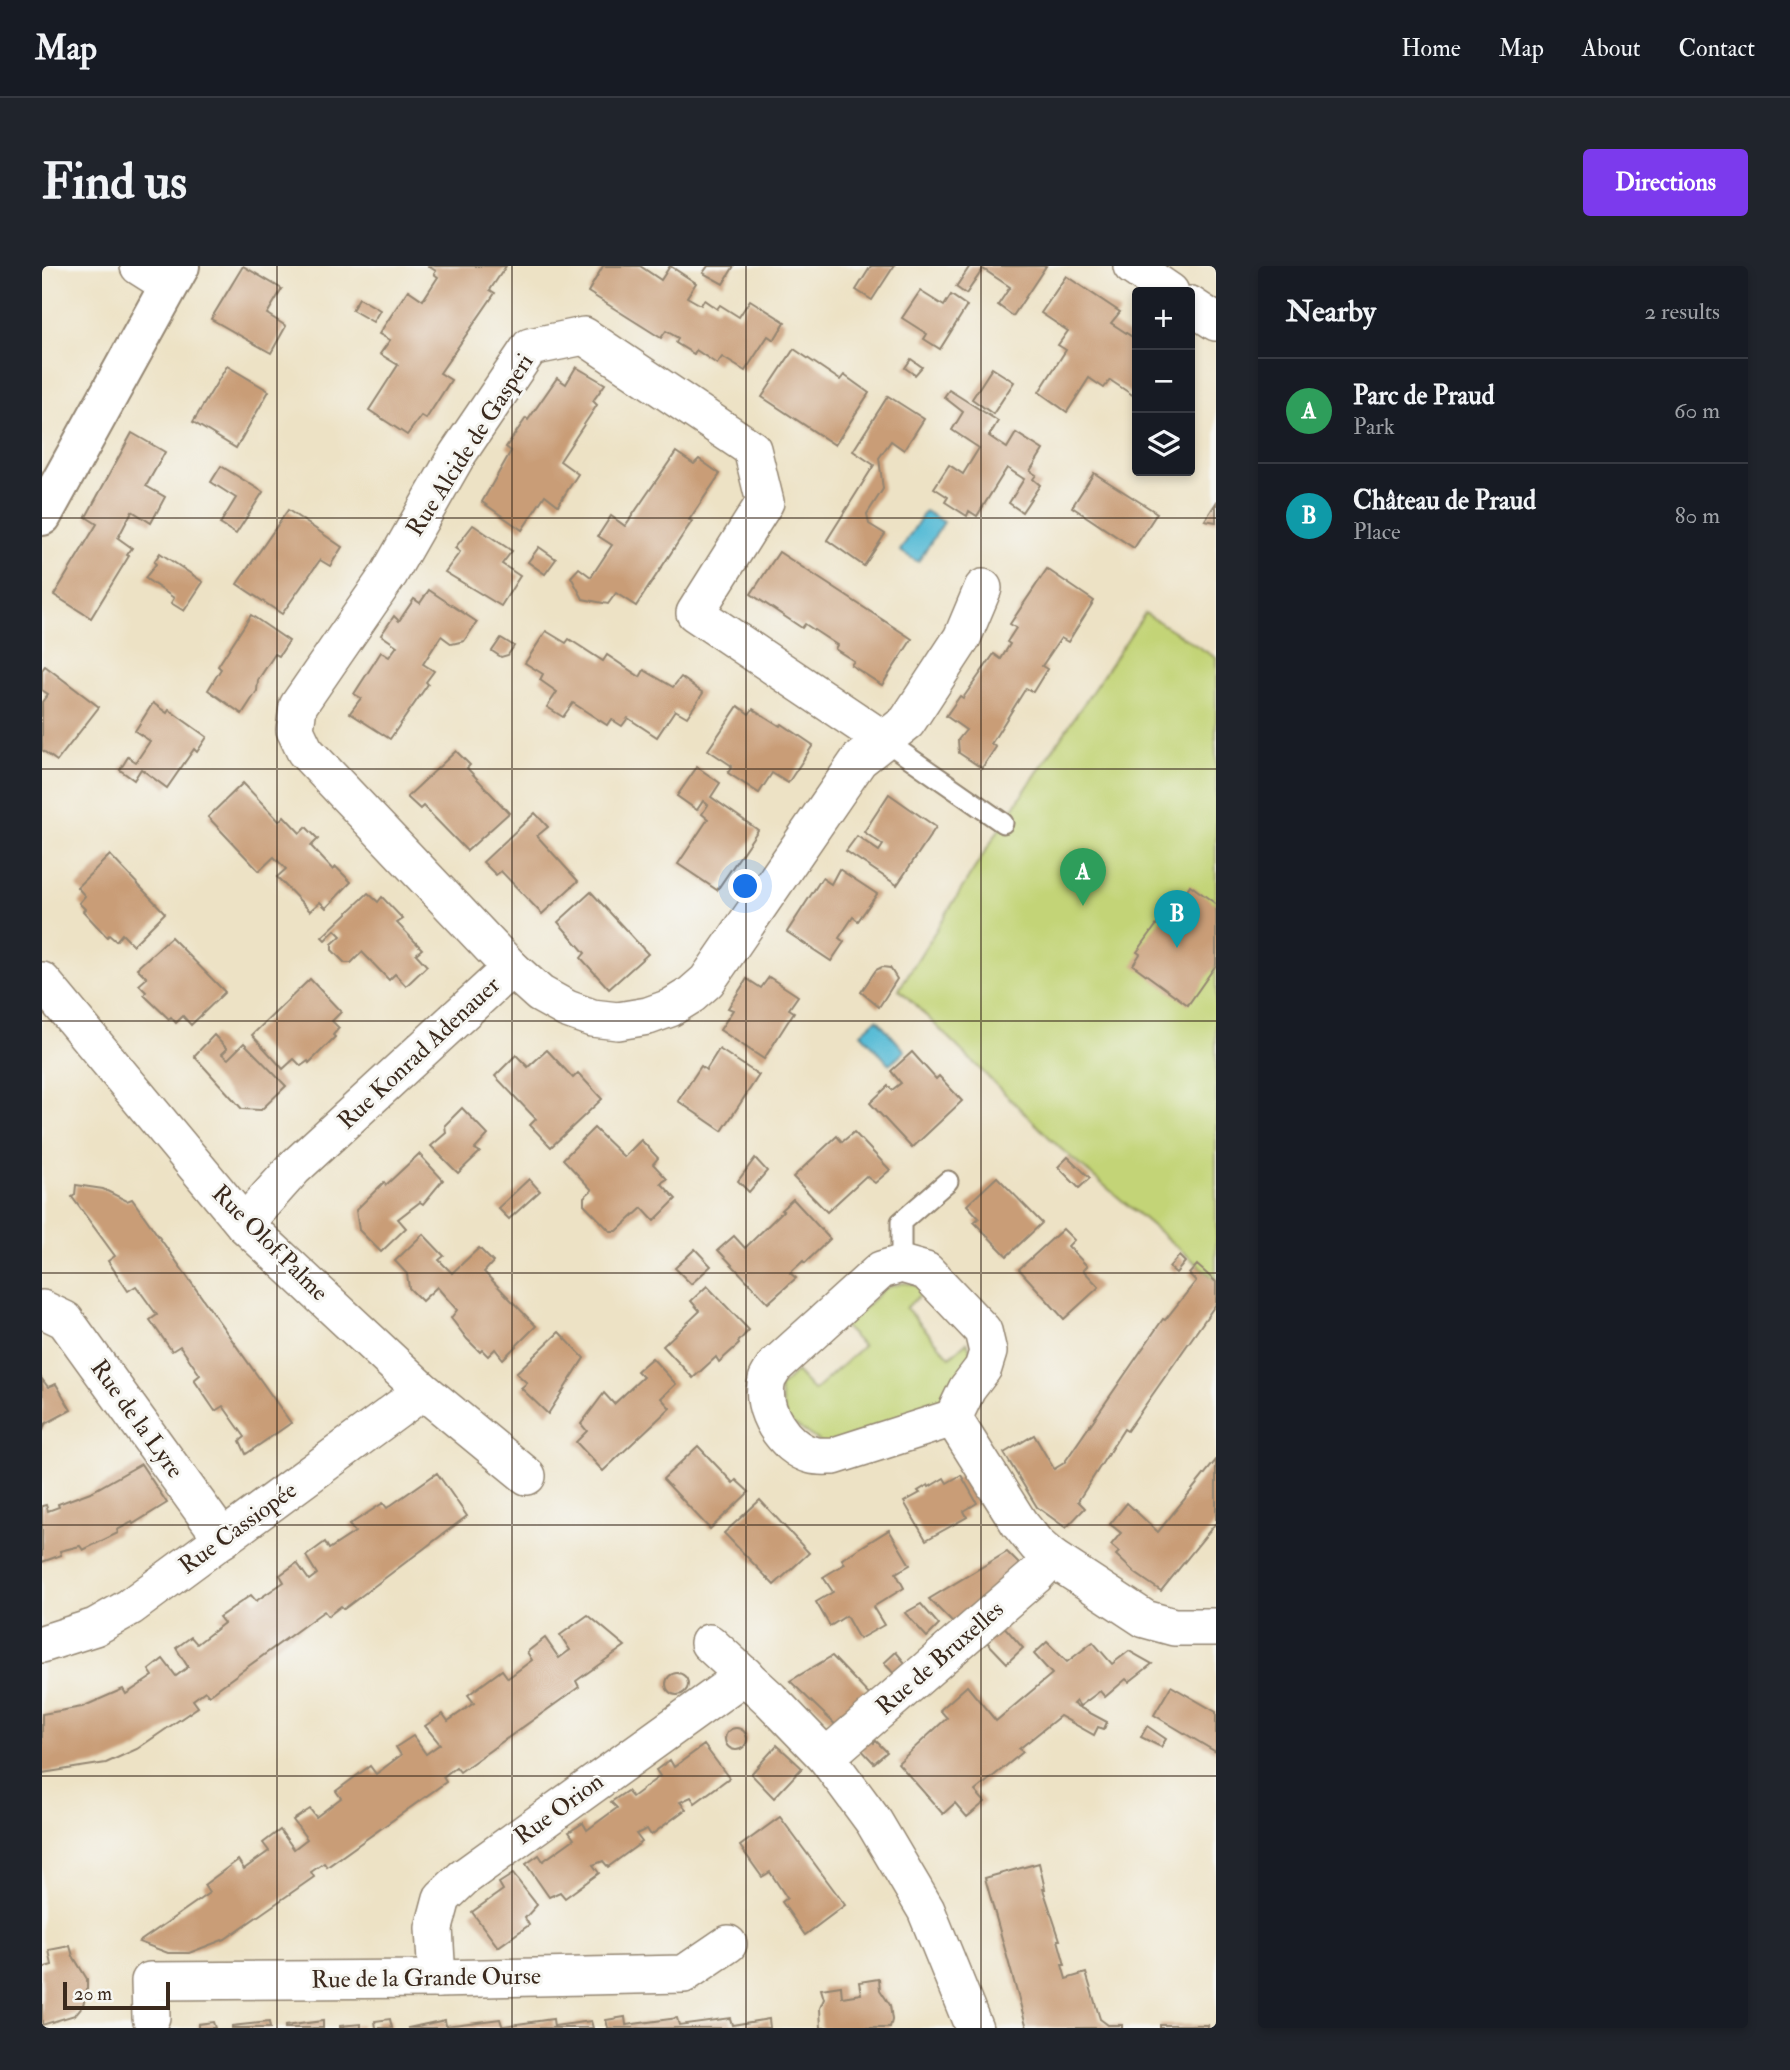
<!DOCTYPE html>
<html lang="en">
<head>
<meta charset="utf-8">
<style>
	body { margin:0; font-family:"IM FELL Double Pica",serif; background:#20242c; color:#f1f3f6 }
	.controls { position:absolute; right:21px; top:21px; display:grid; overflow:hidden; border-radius:7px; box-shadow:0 4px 10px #0003 }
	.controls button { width:63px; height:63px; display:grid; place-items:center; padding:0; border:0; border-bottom:2px solid #363941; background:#171b24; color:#f1f3f6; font:35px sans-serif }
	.scale { position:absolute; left:21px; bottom:18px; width:107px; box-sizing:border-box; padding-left:7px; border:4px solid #3b2a1e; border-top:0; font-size:19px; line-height:24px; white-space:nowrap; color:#3b2a1e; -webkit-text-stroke:5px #f6f6f2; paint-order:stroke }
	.you { position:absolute; left:704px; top:621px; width:24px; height:24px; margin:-18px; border:5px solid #fff; border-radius:50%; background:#1a73e8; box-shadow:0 0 0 10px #1a73e833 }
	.badge { display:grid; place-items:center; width:46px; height:46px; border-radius:50%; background:#7c3aed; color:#fff; font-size:23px; font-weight:700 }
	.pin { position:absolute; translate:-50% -58px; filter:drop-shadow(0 2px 4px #0008) }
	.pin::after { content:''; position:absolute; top:37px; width:24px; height:21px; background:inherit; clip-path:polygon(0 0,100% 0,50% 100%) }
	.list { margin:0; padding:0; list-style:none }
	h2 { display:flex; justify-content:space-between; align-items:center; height:91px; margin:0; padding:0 28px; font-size:30px }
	h2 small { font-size:23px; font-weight:400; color:#9ea1a6 }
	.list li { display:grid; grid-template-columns:46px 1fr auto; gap:21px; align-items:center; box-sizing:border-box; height:105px; padding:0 28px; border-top:2px solid #363941 }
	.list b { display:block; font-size:26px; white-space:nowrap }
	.list p { margin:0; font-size:23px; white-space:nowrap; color:#9ea1a6 }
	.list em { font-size:23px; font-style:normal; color:#9ea1a6 }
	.icon { flex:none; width:38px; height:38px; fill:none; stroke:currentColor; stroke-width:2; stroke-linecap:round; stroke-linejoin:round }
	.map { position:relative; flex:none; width:1174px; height:1762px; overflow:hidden; border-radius:7px }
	header { display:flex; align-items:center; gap:42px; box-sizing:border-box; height:98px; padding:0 35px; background:#171b24; border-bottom:2px solid #363941 }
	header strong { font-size:33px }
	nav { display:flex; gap:38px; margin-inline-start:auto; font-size:24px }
	.intro { display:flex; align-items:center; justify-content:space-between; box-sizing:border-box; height:168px; padding:0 42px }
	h1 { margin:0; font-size:49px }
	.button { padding:18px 32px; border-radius:7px; background:#7c3aed; color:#fff; font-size:24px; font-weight:700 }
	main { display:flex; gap:42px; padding:0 42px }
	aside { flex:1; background:#171b24; border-radius:7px; box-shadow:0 4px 10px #0003 }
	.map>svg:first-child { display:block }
	.green { fill:#c3d477; stroke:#7f7f4a; stroke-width:2 }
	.water { fill:#57bbd6; stroke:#49727a; stroke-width:2 }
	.building { fill:#c99d77 }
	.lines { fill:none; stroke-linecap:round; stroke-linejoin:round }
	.service-casing { stroke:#948672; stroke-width:23 }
	.minor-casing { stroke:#948672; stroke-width:40 }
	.tertiary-casing { stroke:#948672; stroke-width:42 }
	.service { stroke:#fff; stroke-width:19 }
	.minor { stroke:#fff; stroke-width:37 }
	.tertiary { stroke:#fff; stroke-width:38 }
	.grid { fill:none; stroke:#3b2a1e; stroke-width:2; stroke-opacity:0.55 }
	.labels { text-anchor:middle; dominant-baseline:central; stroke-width:6; stroke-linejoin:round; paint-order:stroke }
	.street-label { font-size:24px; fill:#3b2a1e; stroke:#f6f6f2 }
</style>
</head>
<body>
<header>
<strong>Map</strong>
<nav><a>Home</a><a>Map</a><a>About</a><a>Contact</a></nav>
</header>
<div class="intro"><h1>Find us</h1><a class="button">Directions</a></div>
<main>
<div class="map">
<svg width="1174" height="1762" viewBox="0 0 1174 1762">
	<rect width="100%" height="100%" fill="#f6f6f2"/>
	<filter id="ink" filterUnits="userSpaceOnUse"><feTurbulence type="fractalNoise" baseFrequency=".0143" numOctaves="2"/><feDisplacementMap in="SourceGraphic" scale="14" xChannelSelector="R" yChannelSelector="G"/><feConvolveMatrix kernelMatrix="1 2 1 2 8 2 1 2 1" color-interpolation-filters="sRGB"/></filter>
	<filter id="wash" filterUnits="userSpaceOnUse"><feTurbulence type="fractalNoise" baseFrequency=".00686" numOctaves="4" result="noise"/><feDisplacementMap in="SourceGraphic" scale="28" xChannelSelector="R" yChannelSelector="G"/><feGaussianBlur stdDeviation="1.57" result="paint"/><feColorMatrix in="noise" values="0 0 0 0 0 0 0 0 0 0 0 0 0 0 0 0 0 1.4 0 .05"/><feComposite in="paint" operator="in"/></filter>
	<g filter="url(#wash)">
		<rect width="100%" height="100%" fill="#ede2c5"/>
		<g class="green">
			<polygon points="1103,347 1174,392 1174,1014 1018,882 857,723 961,557"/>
			<polygon points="861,1017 871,1018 882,1025 864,1042 908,1091 925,1076 931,1091 910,1125 885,1142 784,1180 744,1153 737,1122 754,1106 772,1125 821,1080 802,1061 843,1022"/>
		</g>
		<g class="water">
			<polygon points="883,245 902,256 876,296 858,285"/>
			<polygon points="835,753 863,785 847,798 819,767"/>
		</g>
		<g id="blocks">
			<g class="building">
				<polygon points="201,0 240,23 225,48 244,60 229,87 169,53"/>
				<polygon points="386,0 464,0 448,24 453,27 398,107 409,114 384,153 379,150 365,169 327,144 356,99 338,88 348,74 337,68 366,24 381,34 396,11 392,8 394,5"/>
				<polygon points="561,0 598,0 619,14 628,0 654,17 645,31 659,39 662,34 675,43 678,39 697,51 708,34 743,56 732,74 726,70 703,105 680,91 675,98 654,84 652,88 634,77 636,72 624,65 619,72 546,26"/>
				<polygon points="666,0 692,0 681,18 661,7"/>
				<polygon points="829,0 852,0 830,34 814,24"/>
				<polygon points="928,0 1004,0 971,50 956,39 968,21 941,3 924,28 914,21"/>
				<polygon points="1024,10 1078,46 1069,57 1095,74 1095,132 1068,114 1062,122 1047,112 1025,146 997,126 1024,84 1016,79 1026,65 999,47"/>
				<polygon points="878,25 902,40 909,29 925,40 898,83 882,73 885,68 860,52"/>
				<polygon points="317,32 338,44 331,56 310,44"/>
				<polygon points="752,83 798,114 802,109 827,127 793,179 720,131"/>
				<polygon points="869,93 880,101 873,109 863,102"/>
				<polygon points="185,100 227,125 194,182 151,156"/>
				<polygon points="534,101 563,118 551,135 555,139 518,195 536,208 516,239 503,229 480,264 440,236 469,185 464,181 484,152 486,154 515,112 524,118"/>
				<polygon points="950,102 972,116 951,148 930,133"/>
				<polygon points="907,124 956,155 947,170 965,182 974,167 1001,184 988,205 994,209 991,213 998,219 980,246 967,237 982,213 965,202 935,250 927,245 925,250 903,236 906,231 892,222 907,199 921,208 937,182 910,164 921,146 902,131"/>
				<polygon points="846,130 882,153 862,184 849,175 837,192 841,223 825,248 827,258 843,268 822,300 785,274 832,199 811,185"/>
				<polygon points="90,167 123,186 104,220 123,231 109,257 90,245 76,272 90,282 85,289 87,290 49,352 12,329 55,258 44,251"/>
				<polygon points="634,186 652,198 657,193 678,208 647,254 650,255 594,340 574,327 566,338 541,333 529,311 537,302 549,311 570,279 556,270 569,250 583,260"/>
				<polygon points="179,200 221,226 194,268 178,258 194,232 169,216"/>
				<polygon points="1052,207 1115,247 1092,282 1030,241"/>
				<polygon points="1174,237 1174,256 1163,254"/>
				<polygon points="246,244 300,281 288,300 278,294 240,348 195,318"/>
				<polygon points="431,259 470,285 460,298 478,310 459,340 403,306 418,286 413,282"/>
				<polygon points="497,281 514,293 503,308 486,296"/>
				<polygon points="737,286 870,373 840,419 809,399 812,395 793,383 795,379 763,358 760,362 709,328"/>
				<polygon points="118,287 161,316 142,345 129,337 132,332 103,312 114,298 112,296"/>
				<polygon points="1005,303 1052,335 1026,376 1019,372 1000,400 1005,403 991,426 984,422 949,478 954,481 940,502 917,487 916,474 924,464 904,450 918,430 921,432 952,388 959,393 968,378 965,376 974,362 968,358"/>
				<polygon points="387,324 435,356 422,375 410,378 399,370 381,398 392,405 384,416 386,418 348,473 308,447 319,432 312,428 339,386 347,391 355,380 339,369 352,350 357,355 372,333 378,337"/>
				<polygon points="209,349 247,375 237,390 233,388 216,414 215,425 200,448 166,424 179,403 176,400"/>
				<polygon points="504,365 524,377 527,373 561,395 565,389 598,411 602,404 631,421 639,411 661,427 645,451 633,444 615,471 586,452 580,460 569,453 565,459 531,437 521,451 505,441 515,426 498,414 501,408 483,397"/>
				<polygon points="459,372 472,380 466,389 459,391 450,385"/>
				<polygon points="3,400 57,441 15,495 0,484 0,436 6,428 0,424 0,404"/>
				<polygon points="111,437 125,447 127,444 165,471 155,486 152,483 125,522 99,503 92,514 78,504 86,491 94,496 108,475 93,465"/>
				<polygon points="696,440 707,448 711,443 738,460 740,458 771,479 746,517 730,507 717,527 686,507 690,500 666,484"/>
				<polygon points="414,485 428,499 425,502 467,547 425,585 381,540 378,543 365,531"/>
				<polygon points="655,501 678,517 669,531 716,564 675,624 636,598 666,553 660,548 666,539 661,535 655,544 635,530"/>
				<polygon points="201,517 237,555 242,550 258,567 264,561 276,573 269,580 291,604 294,601 309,616 284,642 278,636 268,645 235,611 244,603 232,591 217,605 166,551"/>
				<polygon points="847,528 894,561 855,619 804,585 815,570 837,585 841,579 822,566"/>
				<polygon points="493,547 506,561 495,570 536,615 500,648 459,605 454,609 441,596"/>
				<polygon points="68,589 123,647 91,679 80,668 74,675 67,669 65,671 41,645 43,643 37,637 43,630 35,621"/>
				<polygon points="797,603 835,628 816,655 811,651 797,672 802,676 789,695 745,666 780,612 789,618"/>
				<polygon points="1148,619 1174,638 1174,699 1146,739 1091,699 1098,688 1095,686 1136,629 1140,632"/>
				<polygon points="549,626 606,688 567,723 539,692 543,687 516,656"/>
				<polygon points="326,627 336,636 340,631 361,653 355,657 380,683 374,688 385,700 364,720 353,708 347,714 320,686 309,697 303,697 290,684 290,678 299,670 293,664 283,674 280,671"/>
				<polygon points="129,671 183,726 149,759 141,750 134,757 129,751 127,753 102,729 104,726 97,719 105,712 95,702"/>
				<polygon points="840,701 848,702 855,713 837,741 819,726 834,704"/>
				<polygon points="727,711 756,730 747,743 752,746 722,793 678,764 691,744 686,742 705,713 719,722"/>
				<polygon points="268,713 299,746 290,755 297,762 291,769 293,771 267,797 266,795 259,800 252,793 241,803 210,769"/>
				<polygon points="172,769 185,783 180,788 186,793 202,777 244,820 219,844 200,843 152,790"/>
				<polygon points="677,783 717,809 680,865 636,835 659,800 664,804"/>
				<polygon points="505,784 531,812 536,807 560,833 509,881 488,859 494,853 453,810 474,789 486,801"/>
				<polygon points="870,786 894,813 897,810 920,835 870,882 828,837 846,820 850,824 859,817 849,805"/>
				<polygon points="420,842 446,869 433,883 438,886 416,907 389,880 404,867 403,859"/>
				<polygon points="552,862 582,891 599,874 616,892 611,898 625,913 619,917 634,933 612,955 600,942 575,965 568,965 542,938 542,931 550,924 521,893"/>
				<polygon points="812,866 848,904 833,917 824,910 785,946 751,911 795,870 800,876"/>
				<polygon points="377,888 401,914 381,938 378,936 356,953 364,962 339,986 317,964 314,944 342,916 344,919"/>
				<polygon points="1026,891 1048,912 1037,922 1016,901"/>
				<polygon points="713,892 725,905 707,926 696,915"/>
				<polygon points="955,911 1000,957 965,990 932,956 937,952 925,939"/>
				<polygon points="487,913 498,925 467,953 456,942"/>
				<polygon points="34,919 61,923 85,935 90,933 249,1157 204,1188 198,1175 203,1171 181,1140 173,1145 152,1114 158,1109 138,1080 130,1085 108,1054 115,1049 94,1020 86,1025 66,995 73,990 30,931 33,929"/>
				<polygon points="751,933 788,973 763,997 761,995 748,1007 754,1012 726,1037 676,984 692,970 703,982 741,945 739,944"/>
				<polygon points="1021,963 1032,974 1026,980 1045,1000 1041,1004 1057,1021 1022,1053 977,1003"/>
				<polygon points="381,968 402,990 397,994 410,1007 437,982 451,996 442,1006 494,1060 461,1093 453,1083 446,1090 440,1084 438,1086 425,1073 409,1052 415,1044 395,1021 380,1035 367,1022 365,1008 353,995"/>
				<polygon points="653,983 669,1000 649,1018 633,1002"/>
				<polygon points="1137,990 1143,996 1134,1007 1127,1001"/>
				<polygon points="1155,999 1174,1016 1174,1038 1085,1165 1082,1163 1036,1235 1043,1242 1024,1262 995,1241 962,1187 992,1169 1012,1203 1022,1197 1121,1053 1123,1054 1154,1015 1147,1008"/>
				<polygon points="665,1020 707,1064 696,1076 697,1078 677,1096 674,1091 651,1112 621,1080 658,1045 649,1035"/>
				<polygon points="517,1066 542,1092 506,1148 479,1122 485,1117 474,1107"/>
				<polygon points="610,1092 634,1118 619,1132 628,1142 561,1205 534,1176 545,1165 539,1158 562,1127 572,1138 601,1111 595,1105"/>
				<polygon points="0,1113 6,1121 14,1118 29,1144 3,1158 1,1165"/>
				<polygon points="656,1180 691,1217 694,1214 707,1226 668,1263 621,1213"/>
				<polygon points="1174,1194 1174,1257 1119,1325 1093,1307 1074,1289 1077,1286 1069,1279 1079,1267 1068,1258 1085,1237 1116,1266"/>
				<polygon points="99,1198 125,1237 91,1258 90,1256 75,1264 76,1267 41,1284 38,1280 18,1285 19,1289 0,1296 0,1240 4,1239 6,1245 17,1241 16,1238 51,1225"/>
				<polygon points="395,1207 425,1250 302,1343 299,1340 286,1350 282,1345 167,1429 163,1425 151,1434 156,1441 95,1483 64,1497 0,1507 0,1448 40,1441 81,1423 84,1428 111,1410 107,1404 121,1393 134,1410 146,1401 134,1382 149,1371 155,1378 182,1357 177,1351 209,1329 214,1335 242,1316 238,1309 255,1297 267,1314 275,1308 264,1290 283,1276 287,1283 313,1266 307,1259 341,1237 345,1242"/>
				<polygon points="919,1209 935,1237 922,1245 925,1251 884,1274 862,1236 878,1227 876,1225 886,1219 887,1221 902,1212 905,1217"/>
				<polygon points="718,1234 767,1287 732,1319 682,1267"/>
				<polygon points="847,1264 868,1299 854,1307 862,1322 831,1341 842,1359 817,1373 804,1350 788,1360 774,1336 791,1326 781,1311 803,1298 800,1293"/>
				<polygon points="965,1286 980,1301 914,1360 887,1333"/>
				<polygon points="879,1338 897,1359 885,1371 863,1347"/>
				<polygon points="546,1349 583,1380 534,1415 537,1421 418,1506 414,1501 401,1511 404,1516 285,1601 282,1597 269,1606 272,1611 183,1673 147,1687 126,1687 97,1676 167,1627 162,1619 196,1594 202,1603 227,1585 221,1577 238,1564 252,1583 265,1573 251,1554 268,1543 274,1551 299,1532 294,1525 328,1500 334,1508 359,1489 354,1481 371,1470 384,1488 398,1478 383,1460 401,1448 406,1455 432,1437 426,1429 460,1404 466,1412 490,1394 485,1386 503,1372 517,1392 528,1384 518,1369"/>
				<polygon points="959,1357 981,1382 965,1397 942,1373"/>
				<polygon points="1005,1376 1025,1396 1051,1376 1070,1398 1087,1385 1110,1398 1087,1416 1084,1413 1063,1431 1058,1425 1038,1440 1034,1435 1031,1438 1065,1456 1062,1463 1056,1461 1052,1469 1018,1450 977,1483 981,1486 933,1525 943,1536 925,1551 913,1537 901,1548 856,1497 905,1452 898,1444 925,1420 954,1455 1010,1408 992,1388"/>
				<polygon points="854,1386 867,1402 856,1412 842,1397"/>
				<polygon points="790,1390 832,1434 800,1465 748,1415"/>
				<circle cx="635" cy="1418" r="11"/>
				<polygon points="1129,1420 1174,1446 1174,1486 1112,1449"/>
				<polygon points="1105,1460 1124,1473 1119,1481 1099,1471"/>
				<circle cx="694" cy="1473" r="11"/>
				<polygon points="827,1471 832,1477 834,1475 845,1486 832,1497 815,1479"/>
				<polygon points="662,1479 687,1512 653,1537 649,1531 638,1536 644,1543 609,1569 605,1563 594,1568 600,1576 566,1601 561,1595 551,1599 557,1607 523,1632 518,1626 507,1631 484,1598 497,1589 501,1595 532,1573 527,1566 541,1557 545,1564 575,1542 569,1536 585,1525 590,1531 618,1510 614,1504 628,1494 632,1501"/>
				<polygon points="735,1479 760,1502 732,1532 709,1508"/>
				<polygon points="738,1551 803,1639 763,1669 740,1636 745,1632 728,1606 720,1611 698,1580"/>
				<polygon points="997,1597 1003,1623 1001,1623 1018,1674 1016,1674 1023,1699 1020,1699 1024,1713 1044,1707 1058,1753 1066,1759 1080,1759 1080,1762 985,1762 943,1612"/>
				<polygon points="471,1608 495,1639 483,1652 487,1659 456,1681 430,1646 461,1624 457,1617"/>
				<polygon points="28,1680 31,1690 45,1713 45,1723 41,1739 33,1749 0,1759 0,1702 10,1699 7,1684"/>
				<polygon points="837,1713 838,1724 848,1739 850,1754 848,1762 779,1762 778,1742 782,1733 779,1723 799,1720 800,1731 819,1728 817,1716"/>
				<polygon points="583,1751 584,1759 635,1752 637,1759 688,1752 690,1759 727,1753 728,1762 566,1762 564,1754"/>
				<polygon points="348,1753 350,1762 334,1762 333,1755"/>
				<polygon points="458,1753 461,1762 366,1762 403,1754 404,1760"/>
				<polygon points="511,1753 512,1762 461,1762 461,1760"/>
				<polygon points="281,1755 281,1762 243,1762 243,1760"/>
				<polygon points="549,1755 551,1762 512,1762 512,1760"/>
				<polygon points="171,1756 173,1762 156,1762 156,1758"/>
				<polygon points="227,1756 228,1762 190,1762 190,1760"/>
				<polygon points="319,1758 319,1762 298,1762 298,1760"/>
				<rect x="1118" y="1759" width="48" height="3"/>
			</g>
		</g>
	</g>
	<g filter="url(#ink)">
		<use href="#blocks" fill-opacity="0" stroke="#948672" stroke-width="2"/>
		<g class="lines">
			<g class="service-casing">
				<g id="service">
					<polyline points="842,474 961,557"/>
					<polyline points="859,998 859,956 906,915"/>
				</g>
			</g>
			<g class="minor-casing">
				<g id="minor">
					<polyline points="97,0 127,19"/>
					<polyline points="1090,0 1128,26"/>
					<polyline points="1148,39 1174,56"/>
					<polyline points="469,702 263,485 253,464 256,440 347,308 415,189 488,81 542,70 710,183 723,236 653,347 842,474"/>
					<polyline points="0,715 202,958 378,1122 485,1210"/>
					<polyline points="202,958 252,902 469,702 498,728 525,743 550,752 576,755 606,750 628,742 649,729 665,715 817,494 865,456 920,372 941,322"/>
					<path d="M 859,998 L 884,1005 L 941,1065 L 946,1086 L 941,1102 L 925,1123 L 911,1152 L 792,1190 C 785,1190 776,1191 770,1189 C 742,1182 717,1143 725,1114 C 727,1109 731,1104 733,1100 L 839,1004 Z"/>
					<polyline points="0,1043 23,1054 181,1273"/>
					<polyline points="911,1152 977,1257 995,1279 1010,1292 1103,1353 1132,1361 1174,1361"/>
					<polyline points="667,1377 728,1433 784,1491 832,1556 884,1644 932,1762"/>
					<polyline points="0,1378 53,1361 88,1341 366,1136 378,1122"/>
					<polyline points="784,1491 993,1310 1010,1292"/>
					<polyline points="395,1713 392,1662 400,1632 421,1612 703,1409"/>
					<polyline points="109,1751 108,1715 395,1713 642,1708 686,1678"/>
				</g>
			</g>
			<g class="tertiary-casing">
				<polyline id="tertiary" points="0,250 138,0"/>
			</g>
			<use href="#service" class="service"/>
			<use href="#minor" class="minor"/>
			<use href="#tertiary" class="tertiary"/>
		</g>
	</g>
	<path class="grid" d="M 235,0 L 235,1762M 470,0 L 470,1762M 704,0 L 704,1762M 939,0 L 939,1762M 0,252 L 1174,252M 0,503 L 1174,503M 0,755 L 1174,755M 0,1007 L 1174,1007M 0,1259 L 1174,1259M 0,1510 L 1174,1510"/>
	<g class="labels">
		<g class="street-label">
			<text transform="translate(428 179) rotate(-57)">Rue Alcide de Gasperi</text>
			<text transform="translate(377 787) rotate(-43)">Rue Konrad Adenauer</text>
			<text transform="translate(228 977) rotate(45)">Rue Olof Palme</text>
			<text transform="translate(95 1153) rotate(54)">Rue de la Lyre</text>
			<text transform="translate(196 1262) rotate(-36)">Rue Cassiopée</text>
			<text transform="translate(898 1392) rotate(-41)">Rue de Bruxelles</text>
			<text transform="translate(517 1543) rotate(-36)">Rue Orion</text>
			<text transform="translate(384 1712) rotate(-1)">Rue de la Grande Ourse</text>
		</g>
	</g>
</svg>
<div class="controls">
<button>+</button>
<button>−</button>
<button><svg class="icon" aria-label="layers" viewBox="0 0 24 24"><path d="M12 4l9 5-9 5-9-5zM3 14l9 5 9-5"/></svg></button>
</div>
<div class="scale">20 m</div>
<div class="you"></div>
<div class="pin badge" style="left:1041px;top:640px;background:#2e9e5b">A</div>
<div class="pin badge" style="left:1135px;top:682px;background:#0f9aa8">B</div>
</div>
<aside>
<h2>Nearby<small>2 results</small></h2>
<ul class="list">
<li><span class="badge" style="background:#2e9e5b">A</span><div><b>Parc de Praud</b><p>Park</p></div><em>60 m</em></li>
<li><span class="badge" style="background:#0f9aa8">B</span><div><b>Château de Praud</b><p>Place</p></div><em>80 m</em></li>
</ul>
</aside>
</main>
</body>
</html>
